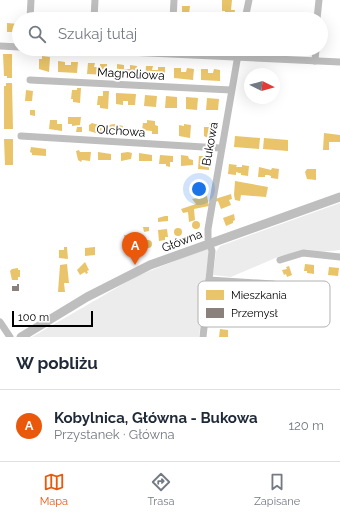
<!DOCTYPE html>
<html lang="pl">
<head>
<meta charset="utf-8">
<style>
	body { margin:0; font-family:Raleway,sans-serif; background:#f2f2f3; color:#1f2937 }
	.compass { position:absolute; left:244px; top:68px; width:36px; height:36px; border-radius:50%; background:#fff; box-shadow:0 4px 16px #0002; rotate:95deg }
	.scale { position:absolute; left:12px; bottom:10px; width:81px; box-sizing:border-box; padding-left:4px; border:2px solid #000; border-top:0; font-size:11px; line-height:14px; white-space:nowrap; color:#000; -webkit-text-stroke:3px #fff; paint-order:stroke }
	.you { position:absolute; left:199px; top:189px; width:14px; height:14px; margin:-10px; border:3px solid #fff; border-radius:50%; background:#1a73e8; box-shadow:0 0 0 6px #1a73e833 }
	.badge { display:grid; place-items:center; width:26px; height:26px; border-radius:50%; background:#ea580c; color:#fff; font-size:13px; font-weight:700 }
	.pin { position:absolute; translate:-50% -33px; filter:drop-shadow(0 1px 2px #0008) }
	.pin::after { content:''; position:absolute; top:21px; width:14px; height:12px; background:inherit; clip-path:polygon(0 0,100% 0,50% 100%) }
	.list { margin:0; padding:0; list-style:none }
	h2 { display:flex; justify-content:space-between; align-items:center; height:52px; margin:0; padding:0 16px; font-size:17px }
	h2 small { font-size:13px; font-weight:400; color:#747a83 }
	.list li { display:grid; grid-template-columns:26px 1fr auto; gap:12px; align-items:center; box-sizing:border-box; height:72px; padding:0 16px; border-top:1px solid #e0e1e3 }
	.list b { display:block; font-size:15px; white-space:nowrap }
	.list p { margin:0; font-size:13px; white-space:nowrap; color:#747a83 }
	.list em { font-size:13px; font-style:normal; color:#747a83 }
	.icon { flex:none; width:22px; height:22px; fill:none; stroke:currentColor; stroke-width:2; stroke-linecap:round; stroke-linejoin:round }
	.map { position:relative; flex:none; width:340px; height:337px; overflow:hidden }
	.search { position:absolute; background:#fff; box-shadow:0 4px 16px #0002; left:12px; right:12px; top:12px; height:44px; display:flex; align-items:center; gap:10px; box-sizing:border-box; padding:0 14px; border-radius:22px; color:#747a83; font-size:15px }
	.sheet { height:124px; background:#fff }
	nav { display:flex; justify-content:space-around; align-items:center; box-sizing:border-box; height:56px; border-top:1px solid #e0e1e3; background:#fff; font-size:11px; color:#747a83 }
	nav a { display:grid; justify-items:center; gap:2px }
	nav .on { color:#ea580c }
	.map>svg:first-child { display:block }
	.grass { fill:#ececec }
	.homes { fill:#e9c46a }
	.industry { fill:#8a817c }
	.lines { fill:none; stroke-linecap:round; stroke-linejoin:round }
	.minor { stroke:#bebebe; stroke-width:7 }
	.major { stroke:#bebebe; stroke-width:9 }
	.labels { text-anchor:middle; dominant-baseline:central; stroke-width:4; stroke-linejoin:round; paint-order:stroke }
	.street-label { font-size:12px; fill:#000; stroke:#fff }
	.key { fill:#fff; stroke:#b2b2b2; stroke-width:1 }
	.key-label { font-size:11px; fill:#000 }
</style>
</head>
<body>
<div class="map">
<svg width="340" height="337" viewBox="0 0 340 337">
	<rect width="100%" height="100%" fill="#fff"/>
	<g class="grass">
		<polygon points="340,203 340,250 280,256 231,277 213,275 216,252 220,246"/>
		<polygon points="205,249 209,249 199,337 32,337 137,276"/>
	</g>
	<g class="homes">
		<polygon points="222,0 232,0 231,10 235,10 234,16 225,15 225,11 222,11"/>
		<polygon points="182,6 190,6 189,14 182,14"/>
		<polygon points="7,23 19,24 18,32 7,32"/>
		<polygon points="3,54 12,54 12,78 7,78 7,76 4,76"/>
		<polygon points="42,56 50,57 49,72 39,69 39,59 42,59"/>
		<polygon points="58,61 65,62 65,65 71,65 71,62 78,62 77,73 58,72"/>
		<polygon points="88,63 95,63 94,67 100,67 100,64 107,64 107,75 87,74"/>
		<polygon points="117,64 124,65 124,69 130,69 130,65 137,66 136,76 117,75"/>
		<polygon points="146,66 153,66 152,70 158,70 158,67 165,67 165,78 145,77"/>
		<polygon points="174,68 181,68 181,72 186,72 187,68 194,69 193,80 174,78"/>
		<polygon points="201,69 208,69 208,73 213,73 214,69 220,70 220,81 201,80"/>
		<polygon points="6,83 12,83 13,129 4,129 4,86 6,86"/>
		<polygon points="77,88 81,88 80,103 73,102 73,99 71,99 72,90 77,90"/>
		<polygon points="26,90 33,91 32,101 25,101"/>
		<polygon points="103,91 109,91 108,109 100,108 100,105 97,105 98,96 103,96"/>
		<polygon points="116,93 136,94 135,105 128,105 128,101 123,101 123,105 116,104"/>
		<polygon points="145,95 157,96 156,107 144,106"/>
		<polygon points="166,96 177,97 177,108 165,108"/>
		<polygon points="186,97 198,98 197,110 186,109"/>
		<polygon points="207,98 219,99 218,110 206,110"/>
		<polygon points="30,110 35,110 35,116 30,115"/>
		<polygon points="68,117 81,117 80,125 72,126 72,124 68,124"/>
		<polygon points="50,120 57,120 57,124 62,124 62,131 49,129"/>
		<polygon points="147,120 155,121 155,125 158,126 158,134 152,134 152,131 142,130 143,123 147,123"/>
		<polygon points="92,123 102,126 101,132 96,133 89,131 89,125"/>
		<polygon points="209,123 214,123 212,140 204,136 204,127 209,127"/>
		<polygon points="114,124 123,126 122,133 108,132 109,125"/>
		<polygon points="184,124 191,125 190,138 179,136 179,125 184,126"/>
		<polygon points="77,127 82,127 82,132 76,132"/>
		<polygon points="324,133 340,135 340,142 329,142 329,150 323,150"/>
		<polygon points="235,136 260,138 259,149 234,147"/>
		<polygon points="264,138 288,140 288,151 263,149"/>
		<polygon points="4,139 13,139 13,165 5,165"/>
		<polygon points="31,147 46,149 46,156 32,155 32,153 30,152"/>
		<polygon points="79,150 80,152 91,152 90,161 82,160 81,162 78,160 76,151"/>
		<polygon points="98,152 111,154 111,160 98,160"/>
		<polygon points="128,152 132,153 131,159 121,161 121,153"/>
		<polygon points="139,153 152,155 152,161 139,161"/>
		<polygon points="160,155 173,156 173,162 170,162 170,167 166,166 166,164 159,164"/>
		<polygon points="181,155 188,156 189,159 193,160 193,165 181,166"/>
		<polygon points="199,156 203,156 202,161 209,160 209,170 198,169"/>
		<polygon points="229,164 237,165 236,167 242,167 242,165 249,166 248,176 241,175 241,173 239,173 236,172 236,175 228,174"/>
		<polygon points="259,167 271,170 272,168 279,169 278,179 271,178 271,176 268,175 265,175 265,177 258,177"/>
		<polygon points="307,169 316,169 316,180 307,179 305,172"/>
		<polygon points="235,181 268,187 266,197 241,195 240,201 235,200 234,195"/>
		<polygon points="231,194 232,199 229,200 231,205 221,209 218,201 215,202 215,199"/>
		<polygon points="207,196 209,206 194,209 195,220 189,222 188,212 183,213 181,209 196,204 192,199"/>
		<polygon points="234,214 235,220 233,221 233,223 226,226 223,218"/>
		<polygon points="165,216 168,216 168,221 158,222 158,218"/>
		<circle cx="196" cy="225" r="4"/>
		<polygon points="143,227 149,227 149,231 144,232"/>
		<circle cx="178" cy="232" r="4"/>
		<polygon points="167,229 168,237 165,237 165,240 159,241 158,230"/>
		<polygon points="124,235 131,235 132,245 125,244"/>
		<circle cx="148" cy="244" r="4"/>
		<polygon points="64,247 67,247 68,259 59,258 59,250 64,250"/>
		<polygon points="95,247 95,255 85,256 85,248"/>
		<polygon points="85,262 89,270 87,271 88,273 86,274 85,272 80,275 77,270"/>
		<polygon points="67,264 69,283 64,283 65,292 58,292 60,265"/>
		<polygon points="305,264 314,265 314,274 307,273 307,271 304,271"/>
		<polygon points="289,266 292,275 287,277 286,274 284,275 282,270 287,269 286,267"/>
		<polygon points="329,267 339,268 338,276 328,275"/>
		<polygon points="18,268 18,270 20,270 20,277 18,277 18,280 12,280 10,271 12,269"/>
		<polygon points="220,329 228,330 228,337 219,337"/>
	</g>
	<polygon class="industry" points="17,284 19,284 19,291 12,291 12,286 17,286"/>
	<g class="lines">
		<g class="minor">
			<polyline points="30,19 31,0"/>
			<polyline points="94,19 95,0"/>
			<polyline points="173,19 174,0"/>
			<polyline points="245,19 249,0"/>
			<polyline points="317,19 319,0"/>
			<polyline points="0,46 19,47"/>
			<polyline points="63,49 340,62"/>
			<polyline points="315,61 316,49"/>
			<polyline points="30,80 231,90"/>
			<polyline points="21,136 220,148"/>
			<polyline points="280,260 303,253 340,257"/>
			<polyline points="209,280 273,284"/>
			<polyline points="0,322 10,337"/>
			<polyline points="203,337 212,251 208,239 208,229 239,49"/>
		</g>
		<polyline class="major" points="21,337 87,297 150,265 340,197"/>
	</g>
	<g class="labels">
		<g class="street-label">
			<text transform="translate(131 74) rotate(3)">Magnoliowa</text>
			<text transform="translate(121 131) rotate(4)">Olchowa</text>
			<text transform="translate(210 144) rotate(-80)">Bukowa</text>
			<text transform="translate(182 241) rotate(-21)">Główna</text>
		</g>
	</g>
	<rect x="198" y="281" width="132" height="46" rx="6" class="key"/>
	<rect x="206" y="290" width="18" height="10" fill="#e9c46a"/>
	<rect x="206" y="308" width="18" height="10" fill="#8a817c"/>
	<g class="key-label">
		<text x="231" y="299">Mieszkania</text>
		<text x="231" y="317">Przemysł</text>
	</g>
</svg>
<svg class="compass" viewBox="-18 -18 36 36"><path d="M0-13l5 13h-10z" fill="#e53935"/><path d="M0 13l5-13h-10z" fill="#747a83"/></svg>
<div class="scale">100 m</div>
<div class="you"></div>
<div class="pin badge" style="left:135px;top:265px">A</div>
<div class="search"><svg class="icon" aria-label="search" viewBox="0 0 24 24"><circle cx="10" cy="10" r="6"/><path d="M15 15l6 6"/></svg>Szukaj tutaj</div>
</div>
<section class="sheet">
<h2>W pobliżu<small></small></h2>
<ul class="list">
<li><span class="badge">A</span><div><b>Kobylnica, Główna - Bukowa</b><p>Przystanek · Główna</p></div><em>120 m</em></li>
</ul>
</section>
<nav>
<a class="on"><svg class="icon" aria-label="map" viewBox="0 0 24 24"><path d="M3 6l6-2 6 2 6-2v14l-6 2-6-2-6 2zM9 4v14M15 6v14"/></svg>Mapa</a>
<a><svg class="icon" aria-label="directions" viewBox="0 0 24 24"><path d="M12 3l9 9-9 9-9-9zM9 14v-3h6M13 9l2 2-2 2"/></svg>Trasa</a>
<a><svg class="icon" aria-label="saved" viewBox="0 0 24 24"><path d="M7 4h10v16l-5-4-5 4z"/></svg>Zapisane</a>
</nav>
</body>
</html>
